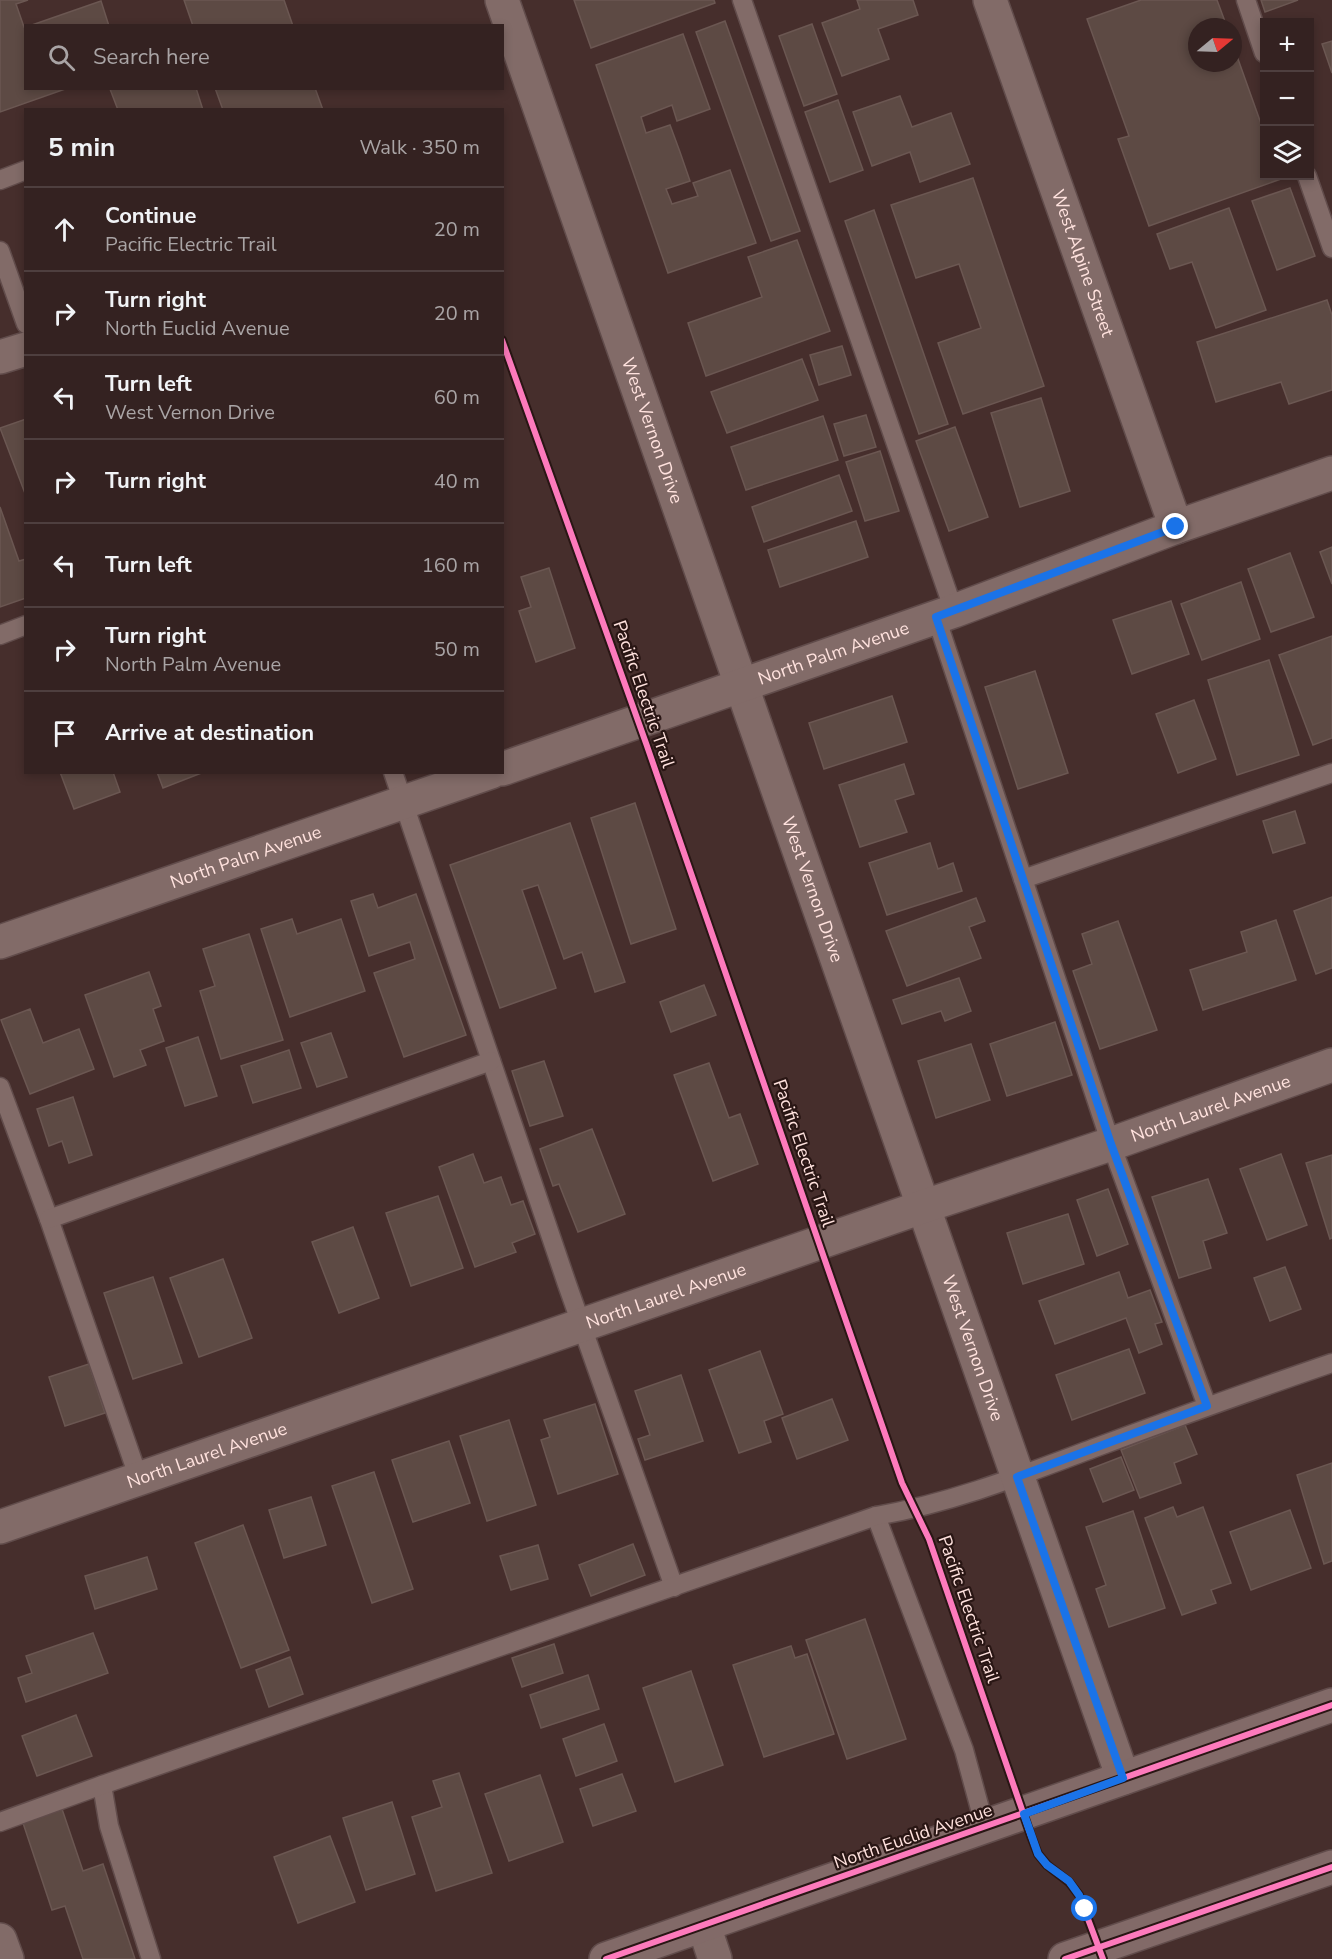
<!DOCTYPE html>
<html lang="en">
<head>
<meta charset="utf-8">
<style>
	body { margin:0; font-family:"Nunito Sans",sans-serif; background:#3c2a2a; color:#f1f3f6 }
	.controls { position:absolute; right:18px; top:18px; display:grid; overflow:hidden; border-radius:0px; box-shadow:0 3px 9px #0003 }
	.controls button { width:54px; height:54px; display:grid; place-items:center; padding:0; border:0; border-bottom:2px solid #4e3f3f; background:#342221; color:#f1f3f6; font:30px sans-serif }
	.compass { position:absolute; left:1188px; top:18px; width:54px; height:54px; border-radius:50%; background:#342221; box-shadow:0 3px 9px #0003; rotate:71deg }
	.stop { position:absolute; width:18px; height:18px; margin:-14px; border:4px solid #1a73e8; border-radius:50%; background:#fff }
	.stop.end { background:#1a73e8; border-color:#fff; box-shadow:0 2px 6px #0008 }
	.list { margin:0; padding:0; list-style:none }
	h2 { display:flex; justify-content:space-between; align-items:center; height:78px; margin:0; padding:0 24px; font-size:26px }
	h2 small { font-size:20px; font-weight:400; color:#a9a4a5 }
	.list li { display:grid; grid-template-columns:39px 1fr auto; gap:18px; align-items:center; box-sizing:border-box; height:84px; padding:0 24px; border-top:2px solid #4e3f3f }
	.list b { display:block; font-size:22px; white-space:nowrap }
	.list p { margin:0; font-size:20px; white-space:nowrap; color:#a9a4a5 }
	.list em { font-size:20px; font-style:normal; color:#a9a4a5 }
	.icon { flex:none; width:33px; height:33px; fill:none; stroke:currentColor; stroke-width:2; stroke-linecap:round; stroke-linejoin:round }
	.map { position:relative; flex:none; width:1332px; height:1959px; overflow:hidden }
	.search { position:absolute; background:#342221; box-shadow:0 3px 9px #0003; left:24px; top:24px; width:480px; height:66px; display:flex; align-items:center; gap:15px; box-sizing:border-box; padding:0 21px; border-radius:0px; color:#a9a4a5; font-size:22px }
	.panel { position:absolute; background:#342221; box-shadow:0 3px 9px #0003; left:24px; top:108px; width:480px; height:666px; border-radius:0px }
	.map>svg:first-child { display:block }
	.building { fill:#5d4a44; stroke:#6b5752; stroke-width:1.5 }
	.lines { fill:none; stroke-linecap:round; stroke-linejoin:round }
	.service-casing { stroke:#614c4b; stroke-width:21 }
	.minor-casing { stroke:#614c4b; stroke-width:36 }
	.tertiary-casing { stroke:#614c4b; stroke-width:36 }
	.primary-casing { stroke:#614c4b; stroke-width:36 }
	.service { stroke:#826b68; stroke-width:18 }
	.minor { stroke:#826b68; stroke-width:33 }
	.tertiary { stroke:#826b68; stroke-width:33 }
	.primary { stroke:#826a68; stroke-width:33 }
	.cycleway-casing { stroke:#291614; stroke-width:10 }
	.cycleway { stroke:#fd7abc; stroke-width:6 }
	.route { stroke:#1a73e8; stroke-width:8 }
	.labels { text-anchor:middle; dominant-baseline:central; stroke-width:4.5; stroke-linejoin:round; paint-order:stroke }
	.street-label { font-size:18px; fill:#ffe2de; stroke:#291614 }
</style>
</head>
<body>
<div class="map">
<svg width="1332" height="1959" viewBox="0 0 1332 1959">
	<rect width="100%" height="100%" fill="#462e2c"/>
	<g class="building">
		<polygon points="0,0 28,0 16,4 24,27 26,27 26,88 68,88 0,112"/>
		<polygon points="184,0 284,0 293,26 193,26"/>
		<polygon points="574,0 714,0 715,3 591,48"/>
		<polygon points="857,0 913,0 918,15 878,29 889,59 842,76 822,23 860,9"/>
		<polygon points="1141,0 1217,0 1227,27 1197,27 1197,63 1233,63 1233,45 1264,132 1264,176 1280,176 1281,179 1149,226 1118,139 1129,136 1087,19"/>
		<polygon points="1261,0 1298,0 1265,12"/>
		<polygon points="101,1 109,26 29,26"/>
		<polygon points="725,21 800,231 771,241 696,32"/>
		<polygon points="812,24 837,94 804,106 779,36"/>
		<polygon points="683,34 710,109 677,121 672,105 641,117 646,133 670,125 680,152 690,181 666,189 672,204 698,196 693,183 730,170 756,243 668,273 596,65"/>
		<polygon points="1332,41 1332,73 1322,44"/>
		<polygon points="196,88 203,110 118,110 110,89"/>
		<polygon points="215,88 315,88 323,110 223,110"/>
		<polygon points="900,96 912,127 951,113 970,164 920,182 910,152 872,166 853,112"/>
		<polygon points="838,100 863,170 830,182 805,112"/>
		<polygon points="973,178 1044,386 963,414 938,343 981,328 959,264 916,278 891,205"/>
		<polygon points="1290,188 1315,256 1277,270 1252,201"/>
		<polygon points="1229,208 1266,310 1216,328 1192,262 1170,269 1157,234"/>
		<polygon points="874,210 948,424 919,434 845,221"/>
		<polygon points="797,240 830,331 706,376 688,323 762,297 748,257"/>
		<polygon points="1327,300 1332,315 1332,390 1289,404 1281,382 1216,402 1197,342"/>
		<polygon points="842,346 851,375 819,385 810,355"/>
		<polygon points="802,359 818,400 727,433 711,392"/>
		<polygon points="1041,398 1070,491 1020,507 991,413"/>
		<polygon points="866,415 876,447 844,456 834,424"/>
		<polygon points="823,416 838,460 746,490 731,447"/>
		<polygon points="26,419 26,496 0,428"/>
		<polygon points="955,427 988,517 949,531 916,441"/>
		<polygon points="880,451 899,511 865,521 846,462"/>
		<polygon points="839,475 852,511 764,542 752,507"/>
		<polygon points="0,507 19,561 26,559 26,598 0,607"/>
		<polygon points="856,521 868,557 780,587 768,550"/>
		<polygon points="1332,547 1332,584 1320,552"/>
		<polygon points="1290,553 1314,617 1271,632 1248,569"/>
		<polygon points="549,568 575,648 536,662 519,611 531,607 521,577"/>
		<polygon points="1241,582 1260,639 1202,660 1181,604"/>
		<polygon points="1171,601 1189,654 1132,674 1113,620"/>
		<polygon points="1332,636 1332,738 1313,745 1279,655"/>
		<polygon points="1269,660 1299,755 1237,775 1208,680"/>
		<polygon points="1035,671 1068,773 1018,789 985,687"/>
		<polygon points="892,696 907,742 824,769 809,723"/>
		<polygon points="1194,700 1216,759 1178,773 1156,714"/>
		<polygon points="904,764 914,794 895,800 907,832 860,847 839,785"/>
		<polygon points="60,772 113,772 120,792 74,809"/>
		<polygon points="157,772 204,772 163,788"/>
		<polygon points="635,803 676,929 631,944 591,818"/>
		<polygon points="1295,811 1305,843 1273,853 1263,821"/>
		<polygon points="570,823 625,982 595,992 582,952 564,959 538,885 522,890 556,988 500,1008 450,865"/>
		<polygon points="930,843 938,869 953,863 962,891 887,915 869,863"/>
		<polygon points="373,894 378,908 416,894 466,1035 404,1057 374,973 415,959 410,942 369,956 351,901"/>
		<polygon points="1332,897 1332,968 1316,974 1294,911"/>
		<polygon points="976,898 985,921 969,927 981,958 907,986 886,931"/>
		<polygon points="292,919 297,934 341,919 365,991 290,1017 261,929"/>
		<polygon points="1276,920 1296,980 1203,1010 1190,970 1247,952 1241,932"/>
		<polygon points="1118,921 1157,1030 1100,1049 1073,971 1092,964 1082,934"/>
		<polygon points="249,934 283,1040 221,1059 200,991 215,986 203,949"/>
		<polygon points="149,972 161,1006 153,1009 164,1041 140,1050 146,1065 114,1077 85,995"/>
		<polygon points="959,978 971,1011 945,1021 941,1011 902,1024 893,1000"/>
		<polygon points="704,985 716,1015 671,1032 660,1002"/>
		<polygon points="30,1009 43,1043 79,1029 94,1069 30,1094 1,1020"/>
		<polygon points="1055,1022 1072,1075 1007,1096 990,1044"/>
		<polygon points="331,1033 347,1077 317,1087 301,1043"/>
		<polygon points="198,1037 217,1096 185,1106 166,1048"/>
		<polygon points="971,1044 990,1100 936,1118 918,1061"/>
		<polygon points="289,1050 301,1088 253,1103 241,1066"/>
		<polygon points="544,1061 563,1116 530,1126 512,1071"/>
		<polygon points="709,1063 729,1118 740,1114 758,1164 713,1181 674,1075"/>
		<polygon points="73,1097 92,1155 69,1163 62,1141 49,1146 37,1109"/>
		<polygon points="592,1129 625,1214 578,1232 559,1184 553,1186 540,1149"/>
		<polygon points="473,1154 484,1183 501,1177 511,1205 523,1201 535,1234 512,1243 516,1252 475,1267 439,1167"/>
		<polygon points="1281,1154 1307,1225 1267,1240 1240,1169"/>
		<polygon points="1332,1155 1332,1238 1330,1239 1306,1163"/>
		<polygon points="1208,1179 1227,1233 1203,1241 1211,1268 1179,1278 1152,1197"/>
		<polygon points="1108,1189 1128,1244 1097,1256 1077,1200"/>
		<polygon points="438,1196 463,1268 411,1286 386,1213"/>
		<polygon points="1068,1214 1084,1264 1023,1284 1007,1233"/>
		<polygon points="353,1227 379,1298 339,1313 312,1242"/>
		<polygon points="223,1259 252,1338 199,1357 170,1278"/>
		<polygon points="1285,1267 1301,1309 1270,1321 1254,1278"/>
		<polygon points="1119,1272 1128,1298 1150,1290 1162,1322 1155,1324 1162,1344 1139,1353 1126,1318 1055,1344 1039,1301"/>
		<polygon points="153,1277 182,1363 133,1379 104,1293"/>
		<polygon points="1129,1349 1145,1393 1072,1420 1056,1375"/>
		<polygon points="760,1351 783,1414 764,1421 771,1442 739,1453 709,1370"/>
		<polygon points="89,1364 105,1413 65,1426 49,1377"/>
		<polygon points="681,1375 703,1441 645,1460 638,1439 650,1435 635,1391"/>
		<polygon points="832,1399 848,1440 797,1459 782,1418"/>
		<polygon points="595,1404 618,1474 558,1494 541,1440 550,1437 544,1420"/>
		<polygon points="509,1420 536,1505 487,1521 460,1436"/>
		<polygon points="1185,1425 1197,1454 1174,1463 1181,1483 1140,1498 1121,1450"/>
		<polygon points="449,1441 470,1503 413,1522 392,1460"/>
		<polygon points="1121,1457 1134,1490 1103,1502 1090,1469"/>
		<polygon points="1332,1463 1332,1561 1324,1564 1297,1475"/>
		<polygon points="374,1472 413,1589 372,1603 332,1486"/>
		<polygon points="311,1497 326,1545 284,1558 269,1510"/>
		<polygon points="1173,1507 1177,1517 1203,1507 1231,1583 1211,1590 1216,1603 1182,1615 1145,1518"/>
		<polygon points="1290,1510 1311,1568 1251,1590 1230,1532"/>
		<polygon points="1133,1511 1165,1608 1109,1627 1096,1589 1106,1585 1086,1527"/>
		<polygon points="243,1525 289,1650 241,1668 195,1543"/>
		<polygon points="633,1544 645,1575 591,1596 579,1565"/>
		<polygon points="538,1545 548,1579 511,1590 500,1556"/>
		<polygon points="147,1557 157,1589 95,1609 85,1576"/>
		<polygon points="865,1619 906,1739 847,1759 806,1640"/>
		<polygon points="93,1633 108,1673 26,1702 18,1678 32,1673 26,1656"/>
		<polygon points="554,1644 563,1673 522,1687 512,1658"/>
		<polygon points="791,1646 795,1658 807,1654 834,1734 764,1757 733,1665"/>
		<polygon points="290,1657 303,1694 269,1707 256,1670"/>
		<polygon points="691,1671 723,1765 675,1782 643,1688"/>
		<polygon points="588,1675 599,1709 541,1728 530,1695"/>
		<polygon points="76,1715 92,1756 37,1776 22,1736"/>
		<polygon points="604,1724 617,1761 576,1776 563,1739"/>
		<polygon points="459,1773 492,1873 436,1891 412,1817 442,1807 433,1781"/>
		<polygon points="622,1774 636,1811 593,1826 580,1789"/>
		<polygon points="540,1775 563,1842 509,1861 485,1794"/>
		<polygon points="392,1802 415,1874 366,1890 343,1818"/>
		<polygon points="62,1809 83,1871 103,1864 135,1959 83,1959 65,1906 52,1910 23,1823"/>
		<polygon points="330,1836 355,1902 298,1923 274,1857"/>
	</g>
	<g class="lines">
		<g class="service-casing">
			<g id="service">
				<polyline points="742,0 954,611"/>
				<polyline points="1246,0 1264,53"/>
				<polyline points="1307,176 1332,248"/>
				<polyline points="0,180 26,170"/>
				<polyline points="0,251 26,324"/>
				<polyline points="936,617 1111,1144 1207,1406"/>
				<polyline points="0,635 26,625"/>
				<polyline points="393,772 567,1284 674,1587"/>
				<polyline points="1023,879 1332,773"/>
				<polyline points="0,1087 49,1219 139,1479"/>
				<polyline points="49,1219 491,1061"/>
				<polyline points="876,1516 964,1750 985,1827"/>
				<polyline points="102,1785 109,1826 151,1959"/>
				<path d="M 0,1822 L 102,1785 L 876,1516 C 952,1503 1025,1474 1097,1447 C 1175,1418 1253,1390 1332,1363"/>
			</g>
		</g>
		<g class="minor-casing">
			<g id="minor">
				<path id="s1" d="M 502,0 L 1123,1778"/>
				<path id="s2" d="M 990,0 L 1176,527"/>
				<polyline points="0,357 26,349"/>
				<path id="s3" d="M 502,769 L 954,611 L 1176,527 L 1332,473"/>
				<path id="s4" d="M 0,942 L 491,772"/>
				<path id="s5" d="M 0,1527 L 922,1207 L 1111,1144 L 1332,1065"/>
				<polyline points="704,1926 715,1959"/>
			</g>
		</g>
		<g class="tertiary-casing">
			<polyline id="tertiary" points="0,1940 7,1959"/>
		</g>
		<g class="primary-casing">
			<g id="primary">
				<polyline points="606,1959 1332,1705"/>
				<polyline points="1065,1959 1332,1867"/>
			</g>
		</g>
		<use href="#service" class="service"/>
		<use href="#minor" class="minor"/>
		<use href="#tertiary" class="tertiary"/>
		<use href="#primary" class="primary"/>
		<g class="cycleway-casing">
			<g id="cycleway">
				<polyline points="502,340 647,746 902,1483 929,1539 1031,1836 1038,1854 1047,1865 1069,1882 1079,1895 1103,1959"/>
				<polyline points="606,1959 1332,1705"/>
				<polyline points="1065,1959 1332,1867"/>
			</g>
		</g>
		<use href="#cycleway" class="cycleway"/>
	</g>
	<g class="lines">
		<polyline class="route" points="1085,1909 1079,1895 1069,1881 1047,1865 1038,1854 1024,1814 1123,1778 1017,1477 1207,1406 1111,1144 936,617 1176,527"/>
	</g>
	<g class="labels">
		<g class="street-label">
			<text stroke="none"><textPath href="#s2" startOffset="279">West Alpine Street</textPath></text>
			<text stroke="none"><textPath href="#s1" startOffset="456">West Vernon Drive</textPath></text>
			<text stroke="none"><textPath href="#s3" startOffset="351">North Palm Avenue</textPath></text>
			<text transform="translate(644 694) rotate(71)">Pacific Electric Trail</text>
			<text stroke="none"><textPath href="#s4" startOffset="260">North Palm Avenue</textPath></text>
			<text stroke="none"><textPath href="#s1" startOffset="942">West Vernon Drive</textPath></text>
			<text stroke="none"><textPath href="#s5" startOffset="1281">North Laurel Avenue</textPath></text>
			<text transform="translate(804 1153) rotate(71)">Pacific Electric Trail</text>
			<text stroke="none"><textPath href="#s5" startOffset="705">North Laurel Avenue</textPath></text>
			<text stroke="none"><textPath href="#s1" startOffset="1428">West Vernon Drive</textPath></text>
			<text stroke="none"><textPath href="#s5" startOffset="219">North Laurel Avenue</textPath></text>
			<text transform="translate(969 1609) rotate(71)">Pacific Electric Trail</text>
			<text transform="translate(913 1836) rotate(-19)">North Euclid Avenue</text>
		</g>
	</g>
</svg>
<div class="controls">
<button>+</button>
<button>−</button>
<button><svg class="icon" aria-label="layers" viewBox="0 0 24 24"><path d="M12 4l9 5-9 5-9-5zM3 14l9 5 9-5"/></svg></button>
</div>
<svg class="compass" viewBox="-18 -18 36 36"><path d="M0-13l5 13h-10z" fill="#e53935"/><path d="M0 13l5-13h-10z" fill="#a9a4a5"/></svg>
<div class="stop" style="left:1085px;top:1909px"></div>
<div class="stop end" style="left:1176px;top:527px"></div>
<div class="search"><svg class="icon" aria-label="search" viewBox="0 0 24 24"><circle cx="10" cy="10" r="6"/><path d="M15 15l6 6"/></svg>Search here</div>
<section class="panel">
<h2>5 min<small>Walk · 350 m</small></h2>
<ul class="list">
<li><svg class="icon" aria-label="ahead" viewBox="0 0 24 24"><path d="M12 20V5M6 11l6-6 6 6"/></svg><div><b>Continue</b><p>Pacific Electric Trail</p></div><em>20 m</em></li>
<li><svg class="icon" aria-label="right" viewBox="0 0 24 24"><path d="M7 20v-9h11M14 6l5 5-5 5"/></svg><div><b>Turn right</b><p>North Euclid Avenue</p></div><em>20 m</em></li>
<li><svg class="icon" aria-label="left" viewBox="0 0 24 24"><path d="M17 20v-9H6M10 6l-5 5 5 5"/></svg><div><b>Turn left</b><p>West Vernon Drive</p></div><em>60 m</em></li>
<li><svg class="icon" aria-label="right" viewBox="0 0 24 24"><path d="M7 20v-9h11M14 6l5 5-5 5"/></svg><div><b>Turn right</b></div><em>40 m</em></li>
<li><svg class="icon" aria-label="left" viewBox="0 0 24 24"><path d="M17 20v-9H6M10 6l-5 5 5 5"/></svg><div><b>Turn left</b></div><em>160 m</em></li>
<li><svg class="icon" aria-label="right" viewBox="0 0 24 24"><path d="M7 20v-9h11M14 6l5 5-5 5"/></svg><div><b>Turn right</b><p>North Palm Avenue</p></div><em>50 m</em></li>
<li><svg class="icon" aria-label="arrive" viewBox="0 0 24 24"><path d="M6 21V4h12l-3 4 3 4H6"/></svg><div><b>Arrive at destination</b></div></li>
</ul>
</section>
</div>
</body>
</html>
